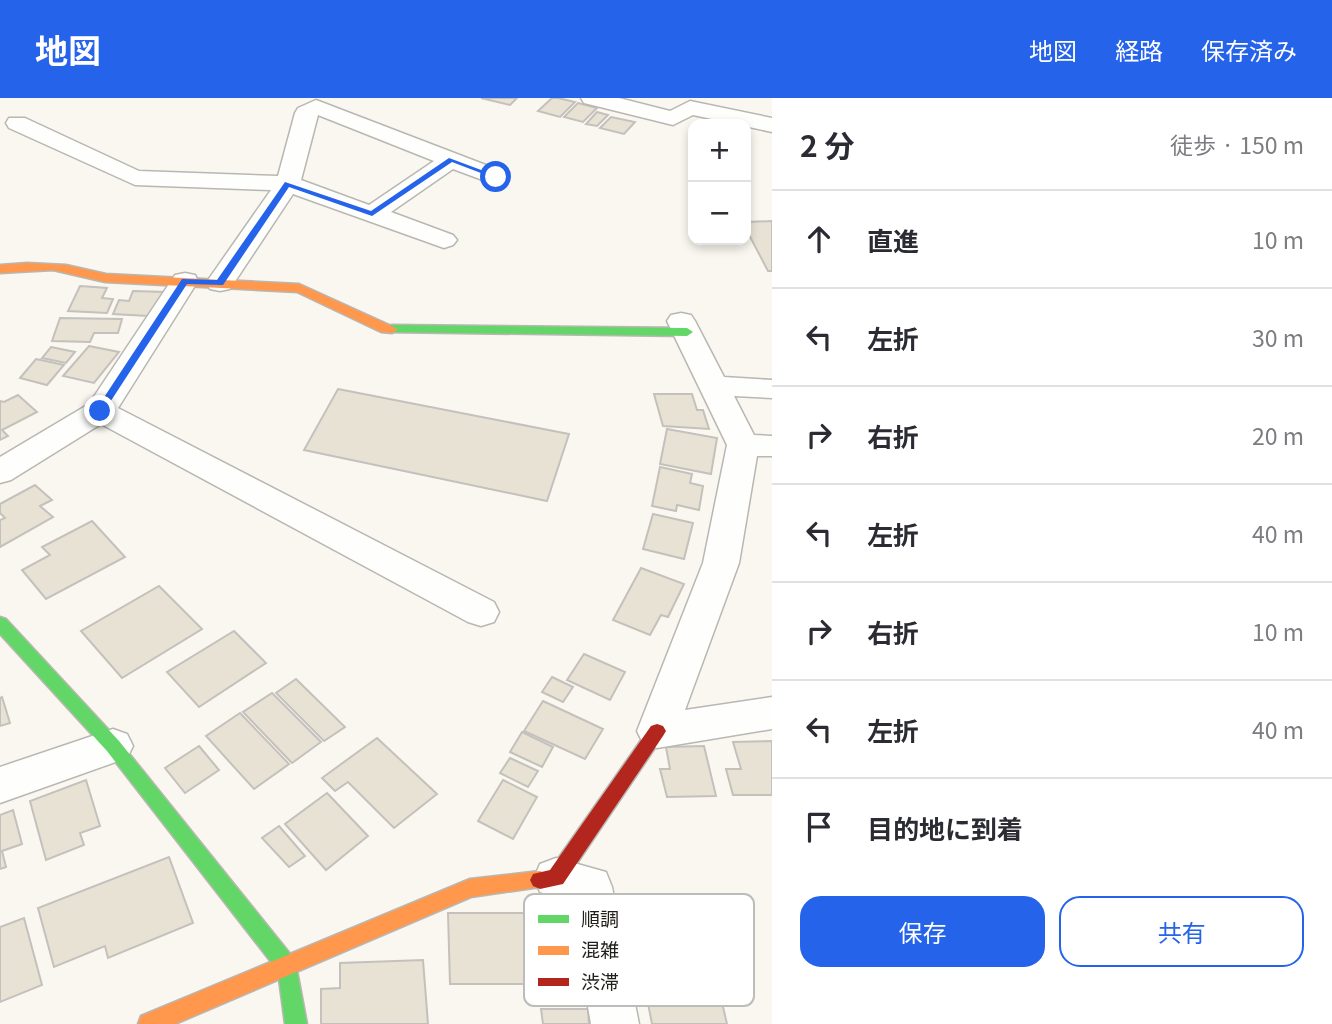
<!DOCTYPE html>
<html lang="ja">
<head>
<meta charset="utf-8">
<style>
	body { margin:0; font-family:Georgia,"Noto Sans JP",serif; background:#f2f2f3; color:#2b2b33 }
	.controls { position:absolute; right:21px; top:21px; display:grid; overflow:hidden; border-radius:14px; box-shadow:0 4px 10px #0003 }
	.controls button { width:63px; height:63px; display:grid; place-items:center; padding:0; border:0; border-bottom:2px solid #e1e1e2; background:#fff; color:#2b2b33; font:35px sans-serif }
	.stop { position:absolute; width:21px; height:21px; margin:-16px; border:5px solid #2563eb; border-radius:50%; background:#fff }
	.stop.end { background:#2563eb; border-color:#fff; box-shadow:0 2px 7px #0008 }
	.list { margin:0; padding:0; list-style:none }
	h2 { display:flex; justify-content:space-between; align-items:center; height:91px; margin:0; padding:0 28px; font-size:30px }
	h2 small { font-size:23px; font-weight:400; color:#7c7c81 }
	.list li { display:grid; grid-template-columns:46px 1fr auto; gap:21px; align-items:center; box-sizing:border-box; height:98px; padding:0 28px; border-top:2px solid #e1e1e2 }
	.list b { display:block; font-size:26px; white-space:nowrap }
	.list em { font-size:23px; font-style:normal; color:#7c7c81 }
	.actions { display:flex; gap:14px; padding:21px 28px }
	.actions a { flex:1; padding:16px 0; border:2px solid #2563eb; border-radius:21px; text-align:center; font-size:24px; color:#2563eb }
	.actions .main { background:#2563eb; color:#fff }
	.icon { flex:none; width:38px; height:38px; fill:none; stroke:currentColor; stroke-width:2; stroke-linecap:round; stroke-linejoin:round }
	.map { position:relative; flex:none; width:772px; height:926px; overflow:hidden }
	header { display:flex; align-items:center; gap:42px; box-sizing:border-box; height:98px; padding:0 35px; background:#2563eb; color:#fff }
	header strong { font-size:33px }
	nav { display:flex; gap:38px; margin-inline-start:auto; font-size:24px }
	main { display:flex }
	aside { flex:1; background:#fff }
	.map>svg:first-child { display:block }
	.building { fill:#e8e2d5; stroke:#c4c1bc; stroke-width:2 }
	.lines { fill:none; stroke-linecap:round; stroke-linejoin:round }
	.street-casing { stroke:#b9b7b2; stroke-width:3 }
	.fast-casing { stroke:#b9b7b2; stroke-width:3 }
	.slow-casing { stroke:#b9b7b2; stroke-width:3 }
	.jam-casing { stroke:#b9b7b2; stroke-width:3 }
	.street { fill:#fefefd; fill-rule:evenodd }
	.fast { fill:#63d668; fill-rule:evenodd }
	.slow { fill:#ff974d; fill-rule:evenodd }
	.jam { fill:#b3261e; fill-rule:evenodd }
	.route { fill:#2563eb }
	.key { fill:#fff; stroke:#bcbcbb; stroke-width:2 }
	.key-label { font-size:19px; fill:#211f1b }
</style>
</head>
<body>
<header>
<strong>地図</strong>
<nav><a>地図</a><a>経路</a><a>保存済み</a></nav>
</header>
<main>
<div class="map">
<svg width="772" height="926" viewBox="0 0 772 926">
	<rect width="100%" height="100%" fill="#faf7f0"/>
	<g class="building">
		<polygon points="481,0 517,0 510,7"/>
		<polygon points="552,0 558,0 575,4 560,19 538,13"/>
		<polygon points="578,5 597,10 583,24 564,19"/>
		<polygon points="597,14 608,17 597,28 586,26"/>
		<polygon points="611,19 635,24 624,36 600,30"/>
		<polygon points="772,123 772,173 768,173 746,131 746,124"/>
		<polygon points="80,188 107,190 102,200 113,201 107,215 68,213"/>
		<polygon points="133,193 166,194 158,212 151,212 148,218 113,216 119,202 129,203"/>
		<polygon points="60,220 122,221 118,235 94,235 90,244 52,243"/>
		<polygon points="89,248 119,254 94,285 63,278"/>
		<polygon points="51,249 75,254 66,265 42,260"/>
		<polygon points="36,261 64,267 47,287 20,280"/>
		<polygon points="338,291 569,336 547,403 304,352"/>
		<polygon points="654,296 692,296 697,312 703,312 709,331 663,328"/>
		<polygon points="18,297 37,314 2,332 8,338 0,342 0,303 4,304"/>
		<polygon points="667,331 717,340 711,376 660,366"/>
		<polygon points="660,369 692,376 690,385 703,388 699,412 677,407 676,413 652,408"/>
		<polygon points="35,387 52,402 40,408 53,419 0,449 0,422 5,420 0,415 0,406"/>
		<polygon points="653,416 693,425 684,461 643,451"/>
		<polygon points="92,423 125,459 46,501 22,472 50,457 42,449"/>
		<polygon points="641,470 684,486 668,519 661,517 650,537 613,522"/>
		<polygon points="159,488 202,531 122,580 81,533"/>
		<polygon points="234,533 266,565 199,609 167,574"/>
		<polygon points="584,556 625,574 610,602 567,582"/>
		<polygon points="552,579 573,589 563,604 542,594"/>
		<polygon points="296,581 345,629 324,643 276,595"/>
		<polygon points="272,595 321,644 292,665 243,614"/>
		<polygon points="2,599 10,625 0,628 0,600"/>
		<polygon points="543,603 603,631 585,661 524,633"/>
		<polygon points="240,615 289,666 254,691 206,638"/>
		<polygon points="522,634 553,649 542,669 510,654"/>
		<polygon points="377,640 437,696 394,730 348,684 335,693 322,680"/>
		<polygon points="772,643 772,697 733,697 726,671 741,671 733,644"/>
		<polygon points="199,648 219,672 185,695 165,670"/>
		<polygon points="704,648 716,698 667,699 660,671 670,671 666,649"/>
		<polygon points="510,660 538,673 528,689 500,675"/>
		<polygon points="86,682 100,728 80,735 84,747 46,762 30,703"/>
		<polygon points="503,682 537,699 513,741 478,723"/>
		<polygon points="327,695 368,738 326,772 285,726"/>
		<polygon points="13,712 22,746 2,753 6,769 0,771 0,717"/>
		<polygon points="279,728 305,758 289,769 262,740"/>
		<polygon points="169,759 193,825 108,860 105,848 54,869 38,810"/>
		<polygon points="448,815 556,815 563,886 450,886"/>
		<polygon points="24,820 42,887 0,904 0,829"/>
		<polygon points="707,841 727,926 652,926 636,843"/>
		<polygon points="423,862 428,926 321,926 321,891 340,890 340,865"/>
		<polygon points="541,911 588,911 589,926 543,926"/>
	</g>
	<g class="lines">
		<g class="street-casing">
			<g id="street">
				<polygon points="581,0 619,0 670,13 690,3 772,20 772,34 693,17 673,27 584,5"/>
				<path d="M 316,2 L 504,74 L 508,79 L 504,84 L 496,86 L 488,84 L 453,71 L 391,114 L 453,137 L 457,142 L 453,147 L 444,150 L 293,96 L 230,191 L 220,193 L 210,191 L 206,185 L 271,92 L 135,87 L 9,30 L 6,25 L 9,20 L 25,20 L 139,73 L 278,78 L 295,15 L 298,10 ZM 318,17 L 434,63 L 369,107 L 301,82 Z"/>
				<polygon points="185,175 195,177 198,183 118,310 494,504 499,514 494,524 481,528 468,524 101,326 11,382 0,385 0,359 89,306 175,177"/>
				<polygon points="681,215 691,217 695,223 724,279 772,282 772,300 734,298 754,337 772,338 772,358 757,358 739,465 685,612 772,599 772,631 657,650 643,645 637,633 703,465 727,347 667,223 671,217"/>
				<polygon points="113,631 127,636 133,648 127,660 0,705 0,669"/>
				<polygon points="556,760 606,774 612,789 639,926 591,926 570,804 540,794 534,780 540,766"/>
			</g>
		</g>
		<g class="fast-casing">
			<g id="fast">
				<polygon points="392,227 687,230 693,234 687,238 387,234 387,228"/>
				<polygon points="0,519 6,521 119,643 295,862 307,926 285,926 278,873 107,653 0,536"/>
			</g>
		</g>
		<g class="slow-casing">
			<g id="slow">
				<polygon points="27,165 66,167 106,176 299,186 398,231 392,235 381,234 297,194 105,184 53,172 0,175 0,167"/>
				<polygon points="540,773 547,776 550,782 547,788 471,799 175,926 138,926 141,918 470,781"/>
			</g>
		</g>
		<g class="jam-casing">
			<polygon id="jam" points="657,626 663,628 666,633 663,638 563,786 540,791 533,788 530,782 533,776 550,772 651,628"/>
		</g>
		<use href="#street" class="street"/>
		<use href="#fast" class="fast"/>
		<use href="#slow" class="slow"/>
		<use href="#jam" class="jam"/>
	</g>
	<polygon class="route" points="449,60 500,79 494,80 452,64 372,118 289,89 223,187 187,186 103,315 96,315 95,313 182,181 217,182 285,84 371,113"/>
	<rect x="524" y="796" width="230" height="112" rx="10" class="key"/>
	<rect x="538" y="817" width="31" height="8" fill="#63d668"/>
	<rect x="538" y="848" width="31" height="9" fill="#ff974d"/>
	<rect x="538" y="880" width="31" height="8" fill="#b3261e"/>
	<g class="key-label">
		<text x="581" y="828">順調</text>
		<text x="581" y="859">混雑</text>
		<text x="581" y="891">渋滞</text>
	</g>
</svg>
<div class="controls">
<button>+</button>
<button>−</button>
</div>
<div class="stop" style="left:496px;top:79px"></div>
<div class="stop end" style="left:100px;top:313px"></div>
</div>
<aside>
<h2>2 分<small>徒歩 · 150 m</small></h2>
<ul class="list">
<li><svg class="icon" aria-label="ahead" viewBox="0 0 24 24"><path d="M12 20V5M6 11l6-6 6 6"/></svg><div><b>直進</b></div><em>10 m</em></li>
<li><svg class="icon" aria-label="left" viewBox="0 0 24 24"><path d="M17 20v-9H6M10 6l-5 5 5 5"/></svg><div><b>左折</b></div><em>30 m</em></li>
<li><svg class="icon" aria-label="right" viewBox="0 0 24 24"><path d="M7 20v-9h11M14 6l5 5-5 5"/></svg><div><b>右折</b></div><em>20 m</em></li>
<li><svg class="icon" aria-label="left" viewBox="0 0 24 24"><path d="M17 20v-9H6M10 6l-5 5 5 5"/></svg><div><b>左折</b></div><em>40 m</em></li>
<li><svg class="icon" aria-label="right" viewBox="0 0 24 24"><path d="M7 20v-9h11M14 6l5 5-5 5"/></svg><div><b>右折</b></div><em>10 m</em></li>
<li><svg class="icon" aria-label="left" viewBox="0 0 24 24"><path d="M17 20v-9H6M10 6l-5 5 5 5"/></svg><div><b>左折</b></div><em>40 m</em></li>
<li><svg class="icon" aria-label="arrive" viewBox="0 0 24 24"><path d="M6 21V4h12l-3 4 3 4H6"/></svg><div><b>目的地に到着</b></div></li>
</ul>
<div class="actions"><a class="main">保存</a><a>共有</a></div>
</aside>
</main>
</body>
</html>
